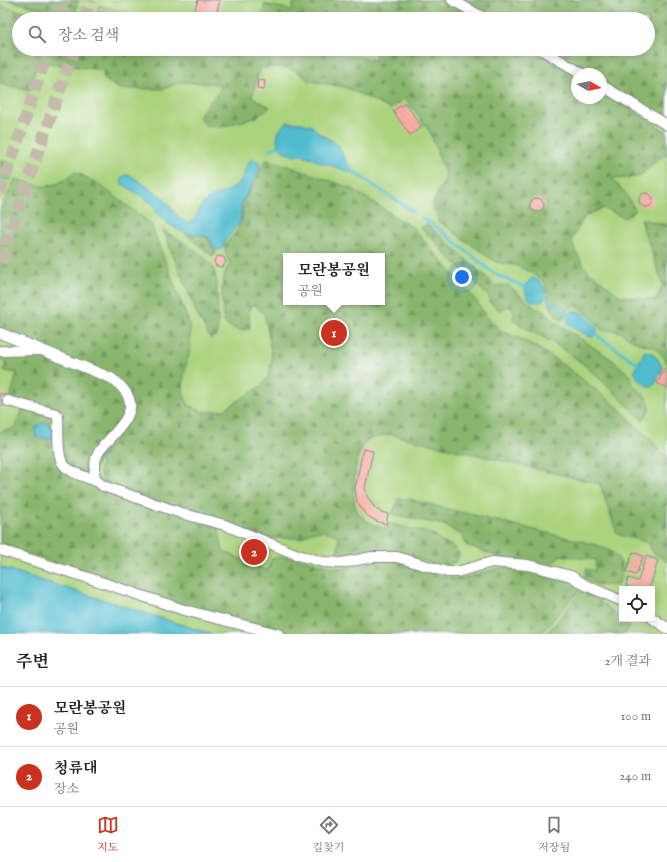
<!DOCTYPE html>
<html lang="ko">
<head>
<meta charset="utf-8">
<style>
	body { margin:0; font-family:"IM FELL English","Noto Serif KR",serif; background:#f2f2f2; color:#222 }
	.controls { position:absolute; right:12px; bottom:12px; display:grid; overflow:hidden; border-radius:0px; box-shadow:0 2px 10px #0003 }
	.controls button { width:36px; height:36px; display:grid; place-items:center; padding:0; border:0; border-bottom:1px solid #e0e0e0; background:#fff; color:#222; font:20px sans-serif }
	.compass { position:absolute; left:571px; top:68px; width:36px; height:36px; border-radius:50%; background:#fff; box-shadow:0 2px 10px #0003; rotate:99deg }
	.you { position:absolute; left:462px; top:277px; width:14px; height:14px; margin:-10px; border:3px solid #fff; border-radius:50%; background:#1a73e8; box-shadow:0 0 0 6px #1a73e833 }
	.badge { display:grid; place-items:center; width:26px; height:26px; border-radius:50%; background:#c8321e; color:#fff; font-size:13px; font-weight:700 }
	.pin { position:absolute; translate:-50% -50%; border:2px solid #fff; box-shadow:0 1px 4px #0006 }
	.popup { position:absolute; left:283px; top:253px; width:102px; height:52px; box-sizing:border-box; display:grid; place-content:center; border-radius:0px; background:#fff; filter:drop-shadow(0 1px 3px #0005); font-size:13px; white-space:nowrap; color:#767676 }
	.popup b { font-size:15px; color:#222 }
	.popup::after { content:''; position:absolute; left:50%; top:100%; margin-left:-8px; border:8px solid transparent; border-top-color:#fff }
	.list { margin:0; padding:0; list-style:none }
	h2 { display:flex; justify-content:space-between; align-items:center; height:52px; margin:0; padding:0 16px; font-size:17px }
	h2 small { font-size:13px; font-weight:400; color:#767676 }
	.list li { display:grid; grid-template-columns:26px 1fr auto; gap:12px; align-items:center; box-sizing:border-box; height:60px; padding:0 16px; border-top:1px solid #e0e0e0 }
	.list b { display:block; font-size:15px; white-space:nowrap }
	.list p { margin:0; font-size:13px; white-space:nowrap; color:#767676 }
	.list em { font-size:13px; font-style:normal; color:#767676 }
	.icon { flex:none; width:22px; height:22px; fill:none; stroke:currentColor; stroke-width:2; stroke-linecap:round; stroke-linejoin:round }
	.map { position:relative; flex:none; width:667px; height:634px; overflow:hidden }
	.search { position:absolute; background:#fff; box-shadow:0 2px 10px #0003; left:12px; right:12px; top:12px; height:44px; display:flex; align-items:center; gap:10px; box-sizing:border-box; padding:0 14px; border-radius:22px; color:#767676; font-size:15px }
	.sheet { height:172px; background:#fff }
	nav { display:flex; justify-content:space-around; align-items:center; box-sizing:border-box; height:56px; border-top:1px solid #e0e0e0; background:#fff; font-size:11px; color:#767676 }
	nav a { display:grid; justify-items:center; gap:2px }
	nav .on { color:#c8321e }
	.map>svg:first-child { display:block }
	.green { fill:#abd37d; stroke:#63816e; fill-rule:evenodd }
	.forest { fill:url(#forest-firs); stroke:#527265; fill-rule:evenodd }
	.water { fill:#50bbcd; stroke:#367596 }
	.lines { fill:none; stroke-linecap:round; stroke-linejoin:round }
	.stream { stroke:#50bbcd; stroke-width:3 }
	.building { fill:url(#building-back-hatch) }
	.major-tunnel { stroke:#c5bbac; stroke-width:12; stroke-dasharray:12 6; stroke-linecap:butt }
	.minor-casing { stroke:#86868e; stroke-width:12 }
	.minor { stroke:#fff; stroke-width:10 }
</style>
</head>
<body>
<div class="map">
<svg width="667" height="634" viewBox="0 0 667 634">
	<defs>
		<pattern id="forest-firs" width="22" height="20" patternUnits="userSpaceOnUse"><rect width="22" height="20" fill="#88b56c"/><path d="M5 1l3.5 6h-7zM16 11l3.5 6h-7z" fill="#6e945c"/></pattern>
		<pattern id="building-back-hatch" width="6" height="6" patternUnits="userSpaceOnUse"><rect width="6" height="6" fill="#f9ada3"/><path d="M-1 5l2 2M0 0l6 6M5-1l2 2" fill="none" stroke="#d5958f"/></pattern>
	</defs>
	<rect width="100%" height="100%" fill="#fff"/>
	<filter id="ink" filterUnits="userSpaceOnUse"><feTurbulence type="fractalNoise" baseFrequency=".025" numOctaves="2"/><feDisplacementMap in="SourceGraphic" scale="8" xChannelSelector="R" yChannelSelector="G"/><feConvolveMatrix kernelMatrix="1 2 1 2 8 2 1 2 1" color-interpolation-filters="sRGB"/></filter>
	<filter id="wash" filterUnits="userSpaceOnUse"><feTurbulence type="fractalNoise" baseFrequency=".012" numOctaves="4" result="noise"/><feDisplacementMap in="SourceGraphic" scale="16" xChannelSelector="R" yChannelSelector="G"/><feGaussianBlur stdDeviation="0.9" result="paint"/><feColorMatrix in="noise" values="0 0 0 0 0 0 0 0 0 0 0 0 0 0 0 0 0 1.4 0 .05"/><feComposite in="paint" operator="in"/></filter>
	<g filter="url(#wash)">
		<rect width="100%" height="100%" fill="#f0debf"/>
		<path class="green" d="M 0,0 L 667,0 L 667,634 L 211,634 L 0,567 ZM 19,19 L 648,19 L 648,49 L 19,49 ZM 577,74 L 601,74 L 601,98 L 577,98 ZM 286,256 L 382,256 L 382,302 L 286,302 ZM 622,589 L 652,589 L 652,619 L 622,619 Z"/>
		<g class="forest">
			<polygon points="8,0 78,0 74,17"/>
			<polygon points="294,0 444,0 477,19 283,19 263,14 264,4 292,10"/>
			<polygon points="462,0 667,0 667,121 601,81 601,74 590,74 547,49 648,49 648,19 495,19"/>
			<polygon points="99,5 145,18 146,19 95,19"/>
			<path d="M 0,6 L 49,19 L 19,19 L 19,49 L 191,49 L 191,51 L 229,58 L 234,49 L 314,49 L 375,60 L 376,49 L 530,49 L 577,76 L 577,98 L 601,98 L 601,91 L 667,132 L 667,154 L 661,157 L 638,177 L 611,179 L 624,191 L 635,210 L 625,218 L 603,208 L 585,216 L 571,240 L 577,254 L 585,268 L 620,296 L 656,300 L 663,285 L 644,230 L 641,219 L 667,225 L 667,363 L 664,357 L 654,347 L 638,343 L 618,331 L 602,330 L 589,315 L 575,305 L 567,310 L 562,320 C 549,314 548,296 546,284 L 532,273 L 515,265 L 496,262 L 438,221 L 437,213 L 431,207 L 446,176 L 430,132 L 405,98 L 390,109 L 345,87 L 310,81 L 295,70 L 281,67 L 260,68 L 252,97 L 270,107 L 257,117 L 221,127 L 206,126 L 199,117 L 209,102 L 220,91 L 220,84 L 180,82 L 164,89 L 119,89 L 104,79 L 103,70 L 37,62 L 30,90 L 0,84 Z"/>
			<polygon points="0,160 15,165 10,181 0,178"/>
			<path d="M 270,160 L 351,188 L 413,228 L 478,303 L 485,315 L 501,331 L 521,339 L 535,346 L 568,368 L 620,409 L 667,457 L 667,562 L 649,549 L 651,544 L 617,534 L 600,484 L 389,434 L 366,440 C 364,445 360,451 358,456 C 355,468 350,503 358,513 C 365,522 376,526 387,529 L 388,523 L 435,535 L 440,541 L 452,546 L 460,554 L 455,562 L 441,566 L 412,557 L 341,559 L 337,554 L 339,540 L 337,535 L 323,531 L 311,532 L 301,538 L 267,538 L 112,485 L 104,480 L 100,474 L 101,457 L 125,425 L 130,391 L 0,329 L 0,211 L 15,179 C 43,187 51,192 75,172 L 78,173 L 100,185 L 151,224 L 190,326 L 190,349 L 184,374 L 183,392 L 187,403 L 195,409 L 207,412 L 224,410 L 258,388 L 268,378 L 272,361 L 268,330 L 264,314 L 255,305 L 249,307 L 250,329 C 240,331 232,329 224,322 C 222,302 219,281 230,263 L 226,255 L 225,245 L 236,232 L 242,221 L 243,204 L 245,198 L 257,179 L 261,167 L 264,164 L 265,161 ZM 286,256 L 382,256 L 382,302 L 286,302 Z"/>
			<path d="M 427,224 L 496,286 L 508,285 L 535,308 L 547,313 L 557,323 L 611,359 L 631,376 L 632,380 L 632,384 C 644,395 657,402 644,419 L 642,420 C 618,396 594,371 566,351 C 549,339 530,332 513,320 L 515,312 L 513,309 L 507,306 L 499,310 L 490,302 L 490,298 L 421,228 Z"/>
			<path d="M 163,230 C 176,238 209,257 214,270 C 219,284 217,319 218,335 L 210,338 L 197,314 Z"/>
			<polygon points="185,234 201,235 207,238 216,253 213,256"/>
			<polygon points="38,353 110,381 125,395 127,410 90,476 65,462 60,414 10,398 17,373 4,371 6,362 0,360 0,355"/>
			<path d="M 23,409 L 54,417 L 53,429 L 46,423 L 37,426 L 47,439 L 52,437 L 54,439 L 59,463 L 218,527 L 223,551 L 267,571 L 272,558 C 295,554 316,565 339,568 L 346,568 L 387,560 L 404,563 L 440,576 L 457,579 L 465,578 L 504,567 L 552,573 L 583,586 L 544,630 L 535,634 L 295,634 L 183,606 L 0,544 L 0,432 L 5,430 L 10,430 L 16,426 Z"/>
			<path d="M 399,498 L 411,500 L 593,544 C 616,552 628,558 618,585 C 605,586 595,586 584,578 L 586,569 L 595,571 L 596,560 L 560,555 L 550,567 L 499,557 L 466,545 L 462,535 L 444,525 L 392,514 Z"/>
			<polygon points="584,588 630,626 625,634 547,634"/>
		</g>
		<g class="water">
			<path d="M 288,122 L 302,123 L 312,126 L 320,134 L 334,142 L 338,145 L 345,160 L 354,172 L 349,172 C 340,168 330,165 320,162 C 316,161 313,158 309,157 C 301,154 292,156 285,152 C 272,144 277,128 288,122 Z"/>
			<path d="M 252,159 L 258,161 L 260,163 L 256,177 L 241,204 L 241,219 L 238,225 L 225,241 L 223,248 L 219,250 L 216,250 L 213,247 L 208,237 C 200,233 192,234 183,232 C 176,230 160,218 155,211 L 157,209 L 152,203 L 121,183 L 122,177 L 127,175 L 133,177 L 163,198 L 179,218 L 189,223 C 198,219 198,207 206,201 C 216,193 230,193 239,183 C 245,176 245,165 252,159 Z"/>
			<path d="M 532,278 L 537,280 L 544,286 L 545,292 L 543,301 C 530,305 524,297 526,284 Z"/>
			<path d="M 572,311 C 583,311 590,319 597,328 L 597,333 L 593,337 L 588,336 L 568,324 L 568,315 Z"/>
			<path d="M 645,351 C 654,351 659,361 663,369 L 656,382 L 649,387 L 638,379 L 634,372 Z"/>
			<polygon points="41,423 46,423 53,429 54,432 52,437 47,439 36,437 35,428"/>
			<polygon points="0,567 211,634 0,634"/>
		</g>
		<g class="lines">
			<g class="stream">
				<polyline points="270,150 279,146 282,146"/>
				<polyline points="352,171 414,212"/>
				<polyline points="421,217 439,229 496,275 528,288"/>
				<polyline points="542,295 571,317"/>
				<polyline points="592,332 638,364"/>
			</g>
		</g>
		<g id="blocks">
			<g class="building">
				<polygon points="198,0 220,0 215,18 194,12"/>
				<polygon points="258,80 265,81 264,90 257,89"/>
				<polygon points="405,103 422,127 410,135 393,111"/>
				<circle cx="646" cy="200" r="7"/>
				<circle cx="537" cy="205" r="7"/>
				<polygon points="217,256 224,257 226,263 222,267 216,266 214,261"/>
				<polygon points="665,368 667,369 667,388 657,383"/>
				<polygon points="0,393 6,395 3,406 0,405"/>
				<polygon points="363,449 373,451 365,488 367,496 375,508 381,512 388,514 386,524 376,521 368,516 362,510 357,502 355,489"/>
				<polygon points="247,541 267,550 262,563 242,555"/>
				<polygon points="633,552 643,556 636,575 626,572"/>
				<polygon points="646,556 658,560 651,584 646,589 637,589 626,586 628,578 638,581"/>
			</g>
		</g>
	</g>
	<g filter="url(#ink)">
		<use href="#blocks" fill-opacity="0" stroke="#86868e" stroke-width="1"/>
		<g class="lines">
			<g class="major-tunnel">
				<polyline points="60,19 66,0"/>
				<polyline points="84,19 91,0"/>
				<polyline points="0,193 49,49"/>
				<polyline points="0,262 74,49"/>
			</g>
			<g class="minor-casing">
				<g id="minor">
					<polyline points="452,0 486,19"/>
					<polyline points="540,49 583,74"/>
					<polyline points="601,85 667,125"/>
					<path d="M 0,333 L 111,378 C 143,401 130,417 108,441 C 104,445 99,450 97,456 C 95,459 95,464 95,468 C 93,477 96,481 103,486 L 184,514 L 225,525 L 298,555 L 323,562 L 342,563 L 372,557 L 397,557 L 447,572 L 457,572 L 492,562 L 528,565 L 571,576 L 585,585 L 622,601"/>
					<polyline points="0,351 38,350"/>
					<path d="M 8,401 L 56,414 L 58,417 C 59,429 56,454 63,464 C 70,473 86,477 96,481"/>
					<polyline points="0,550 92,579 184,610 278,634"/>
					<polyline points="652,618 667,628"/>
				</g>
			</g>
			<use href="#minor" class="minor"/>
		</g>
	</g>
</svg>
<div class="controls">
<button><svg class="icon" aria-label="locate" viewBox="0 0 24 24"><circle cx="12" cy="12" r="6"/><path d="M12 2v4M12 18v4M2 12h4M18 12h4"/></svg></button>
</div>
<svg class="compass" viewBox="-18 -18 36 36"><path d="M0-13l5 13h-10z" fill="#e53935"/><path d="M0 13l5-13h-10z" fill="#767676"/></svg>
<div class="you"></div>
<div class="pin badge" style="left:334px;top:333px">1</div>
<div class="popup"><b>모란봉공원</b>공원</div>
<div class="pin badge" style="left:254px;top:552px">2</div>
<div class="search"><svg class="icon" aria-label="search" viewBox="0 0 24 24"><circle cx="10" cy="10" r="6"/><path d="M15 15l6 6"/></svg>장소 검색</div>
</div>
<section class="sheet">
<h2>주변<small>2개 결과</small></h2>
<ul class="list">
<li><span class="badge">1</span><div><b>모란봉공원</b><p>공원</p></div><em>100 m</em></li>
<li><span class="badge">2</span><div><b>청류대</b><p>장소</p></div><em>240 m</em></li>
</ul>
</section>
<nav>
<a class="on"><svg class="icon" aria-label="map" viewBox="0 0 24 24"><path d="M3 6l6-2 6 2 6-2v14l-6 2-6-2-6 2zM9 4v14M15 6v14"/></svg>지도</a>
<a><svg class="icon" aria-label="directions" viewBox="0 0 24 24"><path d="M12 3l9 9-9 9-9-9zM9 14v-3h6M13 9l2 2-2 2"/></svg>길찾기</a>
<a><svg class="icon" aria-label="saved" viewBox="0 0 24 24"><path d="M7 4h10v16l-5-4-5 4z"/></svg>저장됨</a>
</nav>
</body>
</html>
